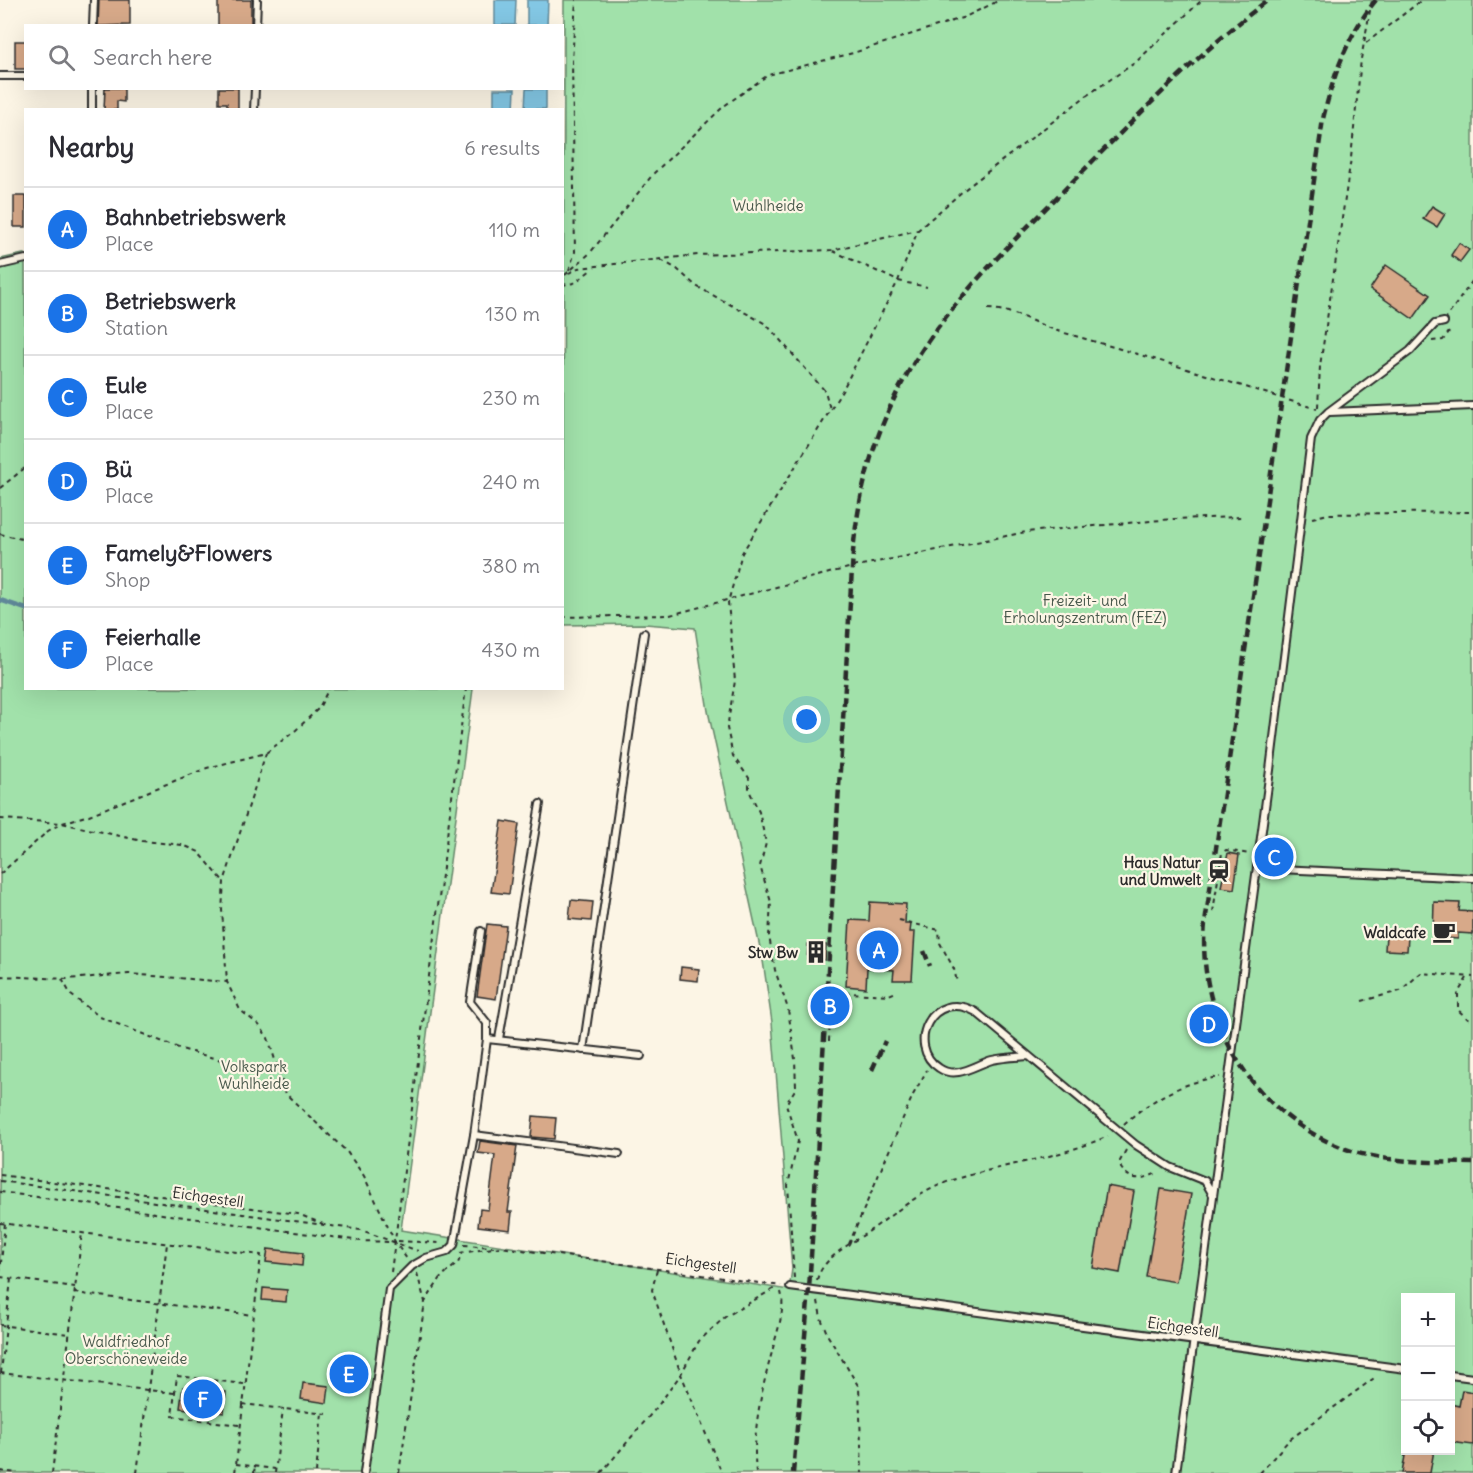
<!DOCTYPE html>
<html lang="en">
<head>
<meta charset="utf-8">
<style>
	body { margin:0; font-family:Delius,sans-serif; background:#f7f7f7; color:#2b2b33 }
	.controls { position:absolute; right:18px; bottom:18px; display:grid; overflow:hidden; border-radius:0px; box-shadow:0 6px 24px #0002 }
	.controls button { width:54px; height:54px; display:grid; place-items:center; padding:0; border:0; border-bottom:2px solid #e1e1e2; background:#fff; color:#2b2b33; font:30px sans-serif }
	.you { position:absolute; left:807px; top:720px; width:21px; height:21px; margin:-15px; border:4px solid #fff; border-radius:50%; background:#1a73e8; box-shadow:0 0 0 9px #1a73e833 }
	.badge { display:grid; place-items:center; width:39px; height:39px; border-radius:50%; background:#1a73e8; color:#fff; font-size:20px; font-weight:700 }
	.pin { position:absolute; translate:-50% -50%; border:3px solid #fff; box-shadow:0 2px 6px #0006 }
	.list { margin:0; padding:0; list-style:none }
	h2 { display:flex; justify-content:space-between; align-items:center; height:78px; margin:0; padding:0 24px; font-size:26px }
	h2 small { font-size:20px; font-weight:400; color:#7c7c81 }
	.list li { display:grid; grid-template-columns:39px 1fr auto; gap:18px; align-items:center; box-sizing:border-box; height:84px; padding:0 24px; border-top:2px solid #e1e1e2 }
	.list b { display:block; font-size:22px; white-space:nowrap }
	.list p { margin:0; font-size:20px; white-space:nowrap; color:#7c7c81 }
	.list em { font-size:20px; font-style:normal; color:#7c7c81 }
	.icon { flex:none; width:33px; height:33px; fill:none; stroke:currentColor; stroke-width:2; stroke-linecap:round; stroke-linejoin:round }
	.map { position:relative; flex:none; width:1473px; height:1473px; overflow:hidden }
	.search { position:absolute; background:#fff; box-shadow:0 6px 24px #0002; left:24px; top:24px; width:540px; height:66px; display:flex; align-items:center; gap:15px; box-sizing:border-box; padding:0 21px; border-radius:0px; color:#7c7c81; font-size:22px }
	.panel { position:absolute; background:#fff; box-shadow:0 6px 24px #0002; left:24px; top:108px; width:540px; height:582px; border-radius:0px }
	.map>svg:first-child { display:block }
	.green { fill:#a1e1aa; stroke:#66866a; stroke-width:1.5; fill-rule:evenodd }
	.water { fill:#83c7e4; stroke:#60899a; stroke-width:1.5 }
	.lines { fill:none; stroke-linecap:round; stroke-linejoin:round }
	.stream { stroke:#60899a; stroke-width:4.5 }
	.building { fill:#d7a989; stroke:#2b2b2b; stroke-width:1.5 }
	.lane-casing { stroke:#2b2b2b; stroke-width:10 }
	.path { stroke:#2b2b2b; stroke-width:2; stroke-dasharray:4.5 4.5; stroke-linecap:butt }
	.lane { stroke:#fcf5e5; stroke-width:6 }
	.rail { stroke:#2b2b2b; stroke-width:4.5; stroke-dasharray:9 4.5; stroke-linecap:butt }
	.labels { text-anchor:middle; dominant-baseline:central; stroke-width:4.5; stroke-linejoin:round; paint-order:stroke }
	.park-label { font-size:15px; fill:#48584b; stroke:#fcf5e5 }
	.poi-label { font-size:15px; font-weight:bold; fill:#2b2b2b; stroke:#fcf5e5; text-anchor:end }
	.street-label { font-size:15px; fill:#2b2b2b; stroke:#fcf5e5 }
</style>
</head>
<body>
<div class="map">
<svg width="1473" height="1473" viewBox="0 0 1473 1473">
	<rect width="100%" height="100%" fill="#fcf5e5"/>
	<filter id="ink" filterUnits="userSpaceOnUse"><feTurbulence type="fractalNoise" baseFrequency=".0167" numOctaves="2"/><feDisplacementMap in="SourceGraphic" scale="12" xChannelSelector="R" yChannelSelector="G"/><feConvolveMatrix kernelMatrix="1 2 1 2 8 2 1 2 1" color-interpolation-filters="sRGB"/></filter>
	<g filter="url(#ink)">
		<path class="green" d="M 564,0 L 1473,0 L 1473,1473 L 0,1473 L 0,259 L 23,254 L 25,254 L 26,688 L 473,689 L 401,1230 L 789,1290 L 792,1269 L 772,1022 L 763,961 L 708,711 L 695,628 L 645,624 L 563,625 ZM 1406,1298 L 1450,1298 L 1450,1450 L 1406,1450 Z"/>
		<g class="water">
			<polygon points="495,0 516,0 515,25 495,25"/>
			<polygon points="527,0 548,0 547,25 527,25"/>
			<polygon points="494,89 515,89 514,109 494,109"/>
			<polygon points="526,89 546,89 546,109 525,109"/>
		</g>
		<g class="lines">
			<polyline class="stream" points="0,600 26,609"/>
		</g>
		<g class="building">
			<polygon points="99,0 130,0 130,25 98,26"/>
			<rect x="218" y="0" width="33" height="26"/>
			<rect x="15" y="41" width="11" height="28"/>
			<polygon points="105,88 124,88 124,102 117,101 117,110 104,110"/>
			<polygon points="219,88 238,88 238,110 227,110 227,103 219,103"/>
			<rect x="14" y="196" width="12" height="31"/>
			<polygon points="1432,206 1445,214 1437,227 1423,219"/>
			<polygon points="1459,243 1469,250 1460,262 1451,255"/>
			<polygon points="1386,265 1430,295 1413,319 1370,289"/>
			<polygon points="502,821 519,824 509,894 491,892"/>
			<polygon points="1228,853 1239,855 1234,889 1221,887"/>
			<polygon points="571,900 593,902 591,921 569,919"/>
			<polygon points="870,902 906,904 905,924 911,924 910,932 915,932 912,980 893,980 894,970 867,968 866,988 846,986 850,920 869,921"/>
			<polygon points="1434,902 1460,903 1459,911 1473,912 1473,934 1458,933 1458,939 1433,937"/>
			<polygon points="487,924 506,926 496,999 477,996"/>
			<polygon points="1386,935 1408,937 1407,951 1385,950"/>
			<polygon points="808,944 826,945 825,960 807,959"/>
			<polygon points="681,967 699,969 698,981 680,979"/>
			<polygon points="533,1116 556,1118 554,1139 531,1137"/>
			<polygon points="480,1141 517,1146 508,1212 512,1212 510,1230 478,1226 480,1209 488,1210 495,1155 478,1153"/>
			<polygon points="1107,1186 1134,1191 1120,1273 1093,1268"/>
			<polygon points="1161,1189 1191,1194 1176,1282 1146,1277"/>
			<polygon points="268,1249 303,1253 302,1266 266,1262"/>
			<polygon points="263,1288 287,1290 286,1302 262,1300"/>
			<polygon points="303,1383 329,1386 327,1403 301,1399"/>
			<polygon points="183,1387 226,1392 224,1413 180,1408"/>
			<polygon points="1462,1390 1473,1392 1473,1445 1450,1442 1450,1404 1459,1406"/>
			<polygon points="1406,1450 1434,1450 1430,1473 1402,1473"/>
		</g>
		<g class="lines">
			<g class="lane-casing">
				<g id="lane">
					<polyline points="93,26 94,0"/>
					<polyline points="256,26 257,0"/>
					<polyline points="0,76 26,76"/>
					<polyline points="92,110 92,88"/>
					<polyline points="254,110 255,88"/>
					<polyline points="0,265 26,259"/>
					<polyline points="1330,412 1473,406"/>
					<polyline points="1257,868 1473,878"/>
					<polyline points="487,1039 641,1056"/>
					<polyline points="499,1039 540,804"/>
					<polyline points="583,1050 644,633"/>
					<path d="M 1029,1056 C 1017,1057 1004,1057 992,1060 C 975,1065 956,1080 939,1068 C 905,1046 932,987 976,1012 L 1136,1145 L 1170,1167 L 1205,1181 L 1213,1195"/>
					<polyline points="474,1135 619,1154"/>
					<polyline points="790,1287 1406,1369"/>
					<polyline points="1450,1375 1473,1378"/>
					<polyline points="364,1473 389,1289 412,1266 426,1258 447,1252 454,1245 474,1135 487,1039 487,1023 470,1002 481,931"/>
					<polyline points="1176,1473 1270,770 1311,439 1320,420 1328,412 1410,351 1435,324 1444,322"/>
				</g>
			</g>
			<g class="path">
				<polyline points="1366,43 1422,0"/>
				<polyline points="833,251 898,281 927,287"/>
				<polyline points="661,260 677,269 696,286 766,324 825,391 830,409"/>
				<polyline points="569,270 575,252 572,61 576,0"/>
				<polyline points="569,273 578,268 698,255 832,250 918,230"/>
				<polyline points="565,275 590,253 654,173 724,106 768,75 853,53 965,17 1000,0"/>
				<polyline points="562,282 566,274"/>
				<polyline points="562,285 574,283 591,270"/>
				<path d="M 988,309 C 1015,310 1035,324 1061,332 C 1147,356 1232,383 1317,409"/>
				<polyline points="1449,314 1473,280"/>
				<polyline points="1432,341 1443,340 1449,332"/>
				<polyline points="1318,407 1320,366 1351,158 1361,59 1372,0"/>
				<polyline points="0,488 26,467"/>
				<polyline points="1312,518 1328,514 1473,512"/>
				<polyline points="0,534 26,540"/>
				<polyline points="562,617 670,615 852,567 1026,532 1173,519 1242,517"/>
				<polyline points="266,753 224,882 222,910 227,982 240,1010 259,1025 268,1038 286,1094 347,1152 364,1176 395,1242 407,1259"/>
				<polyline points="0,819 62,823 142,841 183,845 199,852 224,882"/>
				<polyline points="0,874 48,831 62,823 89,815 207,768 266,753 296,730 319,708 329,688"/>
				<polyline points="1213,912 1222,853 1226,850 1250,854"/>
				<polyline points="899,920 939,930 940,943 954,969 957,982"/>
				<polyline points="0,976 67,979 129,974 227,982"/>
				<polyline points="1467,978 1458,993 1458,1010 1468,1019 1473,1020"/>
				<polyline points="62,979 71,995 100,1017 181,1049 250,1068 278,1072"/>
				<polyline points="1362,1001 1400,991 1421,973 1473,977"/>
				<polyline points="829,1041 831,992 889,995 896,992"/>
				<path d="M 1124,1124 C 1150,1100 1184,1081 1220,1077"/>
				<path d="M 1126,1150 L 1120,1161 L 1121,1168 C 1131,1183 1145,1179 1159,1172"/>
				<polyline points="0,1175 298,1214 323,1224"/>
				<polyline points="0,1181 361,1230 418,1251"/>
				<polyline points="0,1192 361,1241 392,1242"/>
				<polyline points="0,1223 261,1255 235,1473"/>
				<polyline points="398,1241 440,1243"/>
				<polyline points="849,1244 913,1095 927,1070"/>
				<polyline points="464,1245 494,1247"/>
				<polyline points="460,1253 500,1247 781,1286"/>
				<polyline points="657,1270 652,1290 681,1374 722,1473"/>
				<polyline points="391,1272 466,688"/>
				<polyline points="0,1273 5,1223"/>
				<polyline points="417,1273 425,1302"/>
				<polyline points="0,1277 75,1287"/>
				<polyline points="794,1278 788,1185 798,1141 786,1104 796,1088 795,1059 788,1009 775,970 769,936 771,902 760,866 766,843 759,812 749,790 749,778 733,756 727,728 735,681 728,602 742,553 842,391 898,281 918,230 964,190 1086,96 1136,62 1202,0"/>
				<path d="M 817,1280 C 822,1259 848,1245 865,1234 C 892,1216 919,1191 950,1181 C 1003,1164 1057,1159 1108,1136"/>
				<polyline points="74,1293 253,1315"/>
				<polyline points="818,1301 821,1318 828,1336 859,1387 862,1473"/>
				<polyline points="0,1325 69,1334"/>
				<polyline points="0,1373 174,1393"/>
				<polyline points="1,1373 11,1279"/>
				<polyline points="242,1404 327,1414"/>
				<polyline points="239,1425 172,1416 177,1376 244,1384"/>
				<polyline points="236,1464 275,1469"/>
				<polyline points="0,1471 17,1473"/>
				<polyline points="52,1473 82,1233"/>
				<polyline points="137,1473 167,1244"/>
				<polyline points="254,1473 255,1466"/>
				<polyline points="275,1473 283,1409"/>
				<polyline points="316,1473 322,1413"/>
				<polyline points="399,1473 425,1302 442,1276 458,1263 463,1252"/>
				<polyline points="601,1473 657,1407 681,1374 699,1341 725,1317 777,1287"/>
				<path d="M 756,1473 C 752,1432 761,1392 772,1352 C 776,1334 786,1311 781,1292"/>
				<polyline points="1260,1473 1289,1440 1377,1376"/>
			</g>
			<use href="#lane" class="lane"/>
			<g class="rail">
				<path d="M 1376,0 C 1348,34 1333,76 1323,119 L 1205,923 C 1196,1024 1257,1122 1355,1152 C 1393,1163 1434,1162 1473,1163"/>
				<polyline points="924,951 930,966"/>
				<polyline points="872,1070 885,1041"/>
				<path d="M 793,1473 L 809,1290 L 853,552 C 870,372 962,293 1081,173 C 1141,112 1200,52 1268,0"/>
			</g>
		</g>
	</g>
	<defs>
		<g id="station-bare" transform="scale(1.8)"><path d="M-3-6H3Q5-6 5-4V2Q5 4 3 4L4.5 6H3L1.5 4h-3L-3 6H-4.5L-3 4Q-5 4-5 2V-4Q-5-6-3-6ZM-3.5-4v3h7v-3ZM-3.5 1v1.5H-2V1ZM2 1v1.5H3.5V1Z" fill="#2b2b2b" stroke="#fcf5e5" stroke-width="2.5" paint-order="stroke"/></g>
		<g id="cafe-bare" transform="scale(1.8)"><path d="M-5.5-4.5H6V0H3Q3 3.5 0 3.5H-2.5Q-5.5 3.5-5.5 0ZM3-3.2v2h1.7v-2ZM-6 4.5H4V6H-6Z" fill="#2b2b2b" stroke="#fcf5e5" stroke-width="2.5" paint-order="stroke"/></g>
		<g id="building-bare" transform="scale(1.8)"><path d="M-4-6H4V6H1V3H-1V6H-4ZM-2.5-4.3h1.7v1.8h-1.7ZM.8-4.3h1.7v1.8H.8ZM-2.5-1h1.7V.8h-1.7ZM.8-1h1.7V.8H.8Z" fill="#2b2b2b" stroke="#fcf5e5" stroke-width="2.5" paint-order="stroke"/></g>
	</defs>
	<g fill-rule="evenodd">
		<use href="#station-bare" x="1219" y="871"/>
		<use href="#cafe-bare" x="1444" y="932"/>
		<use href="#building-bare" x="816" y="952"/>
	</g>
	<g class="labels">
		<g class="park-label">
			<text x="768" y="205">Wuhlheide</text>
			<text x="1085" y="600">Freizeit- und<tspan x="1085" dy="17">Erholungszentrum (FEZ)</tspan></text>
			<text x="254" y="1066">Volkspark<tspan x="254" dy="17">Wuhlheide</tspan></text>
			<text x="126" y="1341">Waldfriedhof<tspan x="126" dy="17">Oberschöneweide</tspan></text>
		</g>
		<g class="poi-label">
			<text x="1201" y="862">Haus Natur<tspan x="1201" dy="17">und Umwelt</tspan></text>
			<text x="1426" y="932">Waldcafe</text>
			<text x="798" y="952">Stw Bw</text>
		</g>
		<g class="street-label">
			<text transform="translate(208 1197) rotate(8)">Eichgestell</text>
			<text transform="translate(701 1263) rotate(8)">Eichgestell</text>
			<text transform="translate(1183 1327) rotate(8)">Eichgestell</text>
		</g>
	</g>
</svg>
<div class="controls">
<button>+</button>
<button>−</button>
<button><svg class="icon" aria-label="locate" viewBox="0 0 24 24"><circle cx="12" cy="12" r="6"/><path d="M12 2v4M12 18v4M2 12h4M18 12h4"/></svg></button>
</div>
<div class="you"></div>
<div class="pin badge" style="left:879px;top:950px">A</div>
<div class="pin badge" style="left:830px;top:1006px">B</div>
<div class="pin badge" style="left:1274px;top:857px">C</div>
<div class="pin badge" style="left:1209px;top:1024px">D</div>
<div class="pin badge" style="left:349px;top:1374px">E</div>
<div class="pin badge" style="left:203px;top:1399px">F</div>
<div class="search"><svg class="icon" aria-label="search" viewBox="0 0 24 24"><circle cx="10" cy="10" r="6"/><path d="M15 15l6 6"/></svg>Search here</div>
<section class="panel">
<h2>Nearby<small>6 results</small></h2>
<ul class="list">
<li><span class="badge">A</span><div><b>Bahnbetriebswerk</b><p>Place</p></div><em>110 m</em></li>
<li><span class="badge">B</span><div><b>Betriebswerk</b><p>Station</p></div><em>130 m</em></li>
<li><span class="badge">C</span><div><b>Eule</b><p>Place</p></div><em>230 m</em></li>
<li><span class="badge">D</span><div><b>Bü</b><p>Place</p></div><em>240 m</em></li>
<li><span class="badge">E</span><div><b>Famely&amp;Flowers</b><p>Shop</p></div><em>380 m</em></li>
<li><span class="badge">F</span><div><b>Feierhalle</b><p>Place</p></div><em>430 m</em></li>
</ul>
</section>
</div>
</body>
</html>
